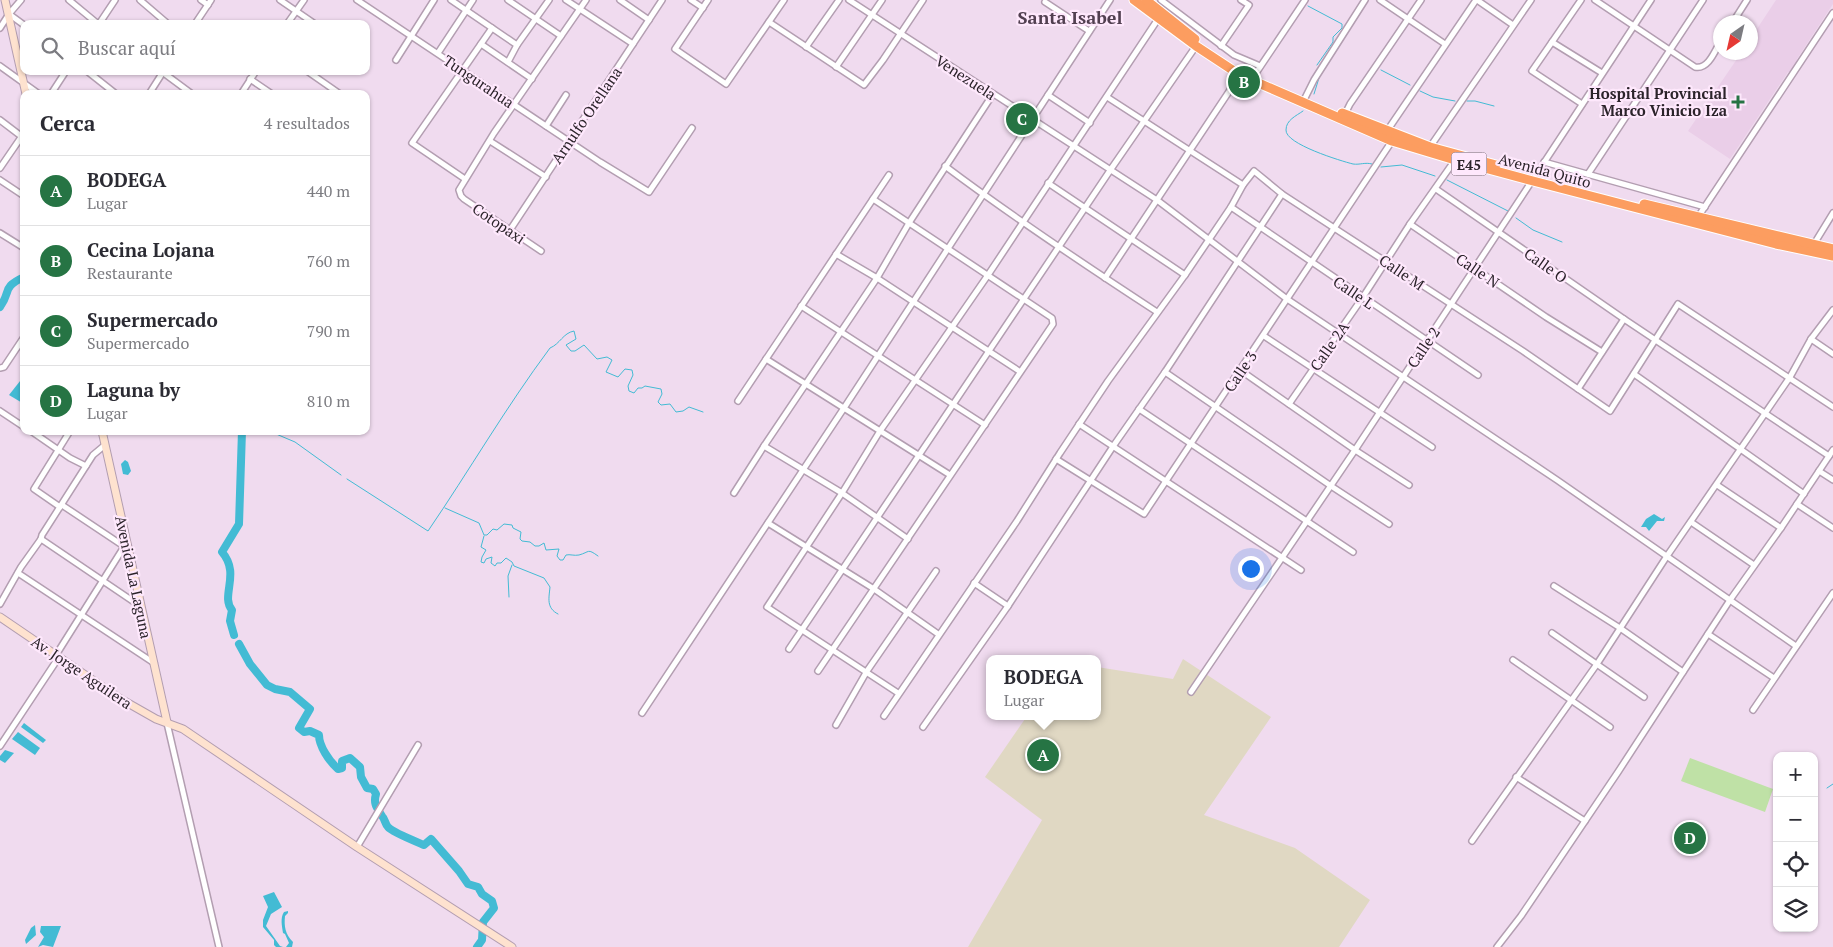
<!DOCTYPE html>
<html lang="es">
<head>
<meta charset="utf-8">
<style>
	body { margin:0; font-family:"PT Serif",serif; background:#f7f7f7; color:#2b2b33 }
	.controls { position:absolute; right:15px; bottom:15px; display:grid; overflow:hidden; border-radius:10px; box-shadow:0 1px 4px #0004 }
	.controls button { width:45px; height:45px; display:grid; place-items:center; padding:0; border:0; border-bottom:1px solid #e1e1e2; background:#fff; color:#2b2b33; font:25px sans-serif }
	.compass { position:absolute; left:1713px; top:15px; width:45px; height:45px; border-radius:50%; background:#fff; box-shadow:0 1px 4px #0004; rotate:214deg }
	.you { position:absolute; left:1250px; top:568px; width:18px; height:18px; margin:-12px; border:4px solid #fff; border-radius:50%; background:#1a73e8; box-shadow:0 0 0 8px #1a73e833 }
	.badge { display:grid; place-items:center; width:32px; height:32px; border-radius:50%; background:#267444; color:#fff; font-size:16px; font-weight:700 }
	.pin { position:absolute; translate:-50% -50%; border:2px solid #fff; box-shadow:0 1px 5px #0006 }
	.popup { position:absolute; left:986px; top:655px; width:115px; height:65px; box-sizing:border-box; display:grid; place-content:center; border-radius:10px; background:#fff; filter:drop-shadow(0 1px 4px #0005); font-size:16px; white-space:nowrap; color:#7c7c81 }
	.popup b { font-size:19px; color:#2b2b33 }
	.popup::after { content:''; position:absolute; left:50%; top:100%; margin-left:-10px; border:10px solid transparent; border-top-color:#fff }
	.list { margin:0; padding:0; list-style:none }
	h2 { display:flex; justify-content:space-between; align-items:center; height:65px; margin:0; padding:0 20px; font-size:21px }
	h2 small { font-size:16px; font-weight:400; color:#7c7c81 }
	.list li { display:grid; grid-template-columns:32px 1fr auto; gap:15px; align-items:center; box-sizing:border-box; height:70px; padding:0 20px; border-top:1px solid #e1e1e2 }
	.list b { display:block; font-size:19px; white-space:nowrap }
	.list p { margin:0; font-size:16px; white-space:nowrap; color:#7c7c81 }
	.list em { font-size:16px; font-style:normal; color:#7c7c81 }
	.icon { flex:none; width:28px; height:28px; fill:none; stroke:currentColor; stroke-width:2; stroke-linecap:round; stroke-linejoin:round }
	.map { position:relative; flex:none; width:1833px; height:947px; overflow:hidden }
	.search { position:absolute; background:#fff; box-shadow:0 1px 4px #0004; left:20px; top:20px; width:350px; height:55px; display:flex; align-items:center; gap:12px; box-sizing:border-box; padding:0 18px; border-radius:10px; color:#7c7c81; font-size:19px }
	.panel { position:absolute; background:#fff; box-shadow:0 1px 4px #0004; left:20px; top:90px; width:350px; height:345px; border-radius:10px }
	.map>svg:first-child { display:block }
	.built { fill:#eacee8 }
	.industrial { fill:#e0d8c3 }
	.green { fill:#bfe1a6 }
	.water { fill:#43bbd4 }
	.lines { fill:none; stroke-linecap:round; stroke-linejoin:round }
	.stream { stroke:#43bbd4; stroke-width:1 }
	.river { stroke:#43bbd4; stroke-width:8 }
	.street-casing { stroke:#b39eb1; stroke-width:8 }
	.secondary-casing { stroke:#b39eb1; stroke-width:9 }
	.highway-casing { stroke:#fff; stroke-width:11 }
	.street { stroke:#fff; stroke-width:5 }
	.secondary { stroke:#fee2cf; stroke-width:7 }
	.highway { stroke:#fc9d60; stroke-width:9 }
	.poi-dot { fill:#267444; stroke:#fee8fc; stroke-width:2 }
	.labels { text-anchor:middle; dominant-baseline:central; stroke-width:4.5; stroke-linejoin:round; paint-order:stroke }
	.shield { fill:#fee8fc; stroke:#6a5e69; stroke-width:1 }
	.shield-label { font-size:14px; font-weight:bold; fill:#2b232a }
	.street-label { font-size:15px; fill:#2b232a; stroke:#fee8fc }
	.poi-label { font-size:15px; font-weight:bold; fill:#2b232a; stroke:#fee8fc; text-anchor:end }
	.quarter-label { font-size:18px; font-weight:bold; fill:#513f50; stroke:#fee8fc }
</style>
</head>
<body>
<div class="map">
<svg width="1833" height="947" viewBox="0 0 1833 947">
	<rect width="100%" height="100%" fill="#f0dbef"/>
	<polygon class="built" points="1776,0 1833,0 1833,4 1797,59 1797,61 1790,72 1788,72 1730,159 1688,131 1741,53 1750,52 1751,38"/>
	<polygon class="industrial" points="1183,659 1271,717 1204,815 1295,848 1370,900 1339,947 968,947 1042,820 985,777 1027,716 1097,716 1097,667 1173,679"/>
	<polygon class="green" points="1690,758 1773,789 1765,812 1681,781"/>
	<g class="water">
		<polygon points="24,376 24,404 9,395"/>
		<polygon points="125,460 128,462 131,471 128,475 123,474 121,464"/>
		<polygon points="1654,514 1662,519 1665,517 1664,521 1657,521 1649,531 1646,527 1641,527 1646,519"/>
		<polygon points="24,723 46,740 43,743 21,727"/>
		<polygon points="18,732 40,748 35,755 12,739"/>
		<polygon points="5,750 14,753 5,763 0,760 0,756"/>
		<polygon points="274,892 282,907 271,914 266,926 280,946 283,947 276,947 274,945 274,940 263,927 263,920 268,907 263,896"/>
		<path d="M 288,911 L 288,913 L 285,916 C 284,926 285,934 293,942 L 292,947 L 286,947 L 289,943 L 285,934 L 283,933 C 282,926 280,918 284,912 Z"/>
		<polygon points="35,925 36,935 26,944 25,940 31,928"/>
		<polygon points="41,926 61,926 53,947 43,945 38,947 44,937 40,932"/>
	</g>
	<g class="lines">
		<g class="stream">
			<polyline points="1308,6 1342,24 1342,28 1333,37 1333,42 1317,65"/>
			<polyline points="1381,70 1410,85"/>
			<polyline points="1420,91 1433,97 1455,101"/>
			<polyline points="1314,94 1319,78"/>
			<polyline points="1467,101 1475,101 1494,106"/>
			<path d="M 1303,111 C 1296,116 1286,120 1286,130 C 1285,144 1341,161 1353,164 C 1360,165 1365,162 1372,164"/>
			<polyline points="1381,167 1402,165 1435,176"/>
			<polyline points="1447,180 1508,211"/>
			<polyline points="1516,218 1533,230 1562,242"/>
			<polyline points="269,431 295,442 341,475"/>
			<path d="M 347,479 L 428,531 C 469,471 506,407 550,348 C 560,344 563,333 574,331 L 576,339 L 566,345 L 571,351 L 575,351 L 584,345 L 597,359 L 607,357 L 612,360 L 606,372 L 618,377 L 625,369 L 632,370 L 633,375 L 628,386 L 629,391 L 634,393 L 638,388 L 642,388 L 645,386 L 661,389 L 662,394 L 658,402 L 661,405 L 670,404 L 676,412 L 683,411 L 689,407 L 703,412"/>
			<path d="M 445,508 L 479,523 L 484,535 L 487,535 L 493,529 L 497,530 L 504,524 L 512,525 L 513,528 L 521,532 L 520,539 L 522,541 L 530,542 L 535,546 L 539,546 L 544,543 L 546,550 L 559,549 L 557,556 L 560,560 L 563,560 L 566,555 C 570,554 574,556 579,555 C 590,552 587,548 598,556"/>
			<path d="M 484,536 L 481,547 L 486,550 L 482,557 L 481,562 L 484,563 L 486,559 L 492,557 L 491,563 L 495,566 L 497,563 L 501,563 L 506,558 L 512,562 L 514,566 L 544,578 L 550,587 C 549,598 546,608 558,614"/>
			<polyline points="509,597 508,576 512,565"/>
			<polyline points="1827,788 1833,784"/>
		</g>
		<g class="river">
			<path d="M 0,307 C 12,290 1,288 24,277"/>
			<path d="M 234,635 L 230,621 L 232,610 C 220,596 241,574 222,552 L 239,524 L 242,431"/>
			<path d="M 239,644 L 250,664 L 267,685 L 275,689 L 290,692 L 310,709 L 299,728 L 304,732 L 310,731 L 319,735 C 319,746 329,761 338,769 L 342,768 L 342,761 L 350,758 L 360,767 L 361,777 L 367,788 L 373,789 L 376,794 C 373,804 377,808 382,816 C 385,819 385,824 388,827 C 392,832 417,842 424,845 L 431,839 L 459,871 L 468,884 L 478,887 L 482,894 L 492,901 L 494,908 L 483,922 L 482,940 L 477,947"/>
		</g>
		<g class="street-casing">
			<g id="street">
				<polyline points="69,0 98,24"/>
				<polyline points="140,0 168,24"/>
				<polyline points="201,0 208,5"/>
				<polyline points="280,0 315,24"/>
				<polyline points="357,0 600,162 649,192 692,128"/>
				<polyline points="451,0 517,45"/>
				<polyline points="508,0 561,36"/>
				<polyline points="566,0 633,44"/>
				<polyline points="620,0 649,20"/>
				<polyline points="691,0 703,8"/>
				<polyline points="708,0 675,49 726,84 784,0"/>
				<polyline points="849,0 1157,200 1287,299 1557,480 1796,646"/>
				<polyline points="1161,0 1234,55 1260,66"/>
				<polyline points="1380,0 1445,44"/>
				<polyline points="1477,0 1513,25"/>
				<polyline points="1581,0 1532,71 1582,104"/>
				<path d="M 1595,0 L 1695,67 C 1708,70 1715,51 1720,42"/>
				<polyline points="1045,2 1089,31"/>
				<polyline points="9,14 24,25"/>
				<polyline points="769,22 864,85 883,60 923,0"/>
				<polyline points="1733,22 1747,0"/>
				<polyline points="99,24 115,0"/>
				<polyline points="195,24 211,0"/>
				<polyline points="287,24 304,0"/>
				<polyline points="0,28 9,14 21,0"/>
				<polyline points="1552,42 1602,73"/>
				<polyline points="481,44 532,79"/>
				<polyline points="1221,46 1249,5 1241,0"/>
				<polyline points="806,47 839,0"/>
				<polyline points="438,53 473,0"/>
				<polyline points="396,60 434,0"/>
				<polyline points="508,62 517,45 549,0"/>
				<polyline points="0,66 39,94"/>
				<polyline points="836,67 882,0"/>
				<polyline points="87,71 116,94"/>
				<polyline points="161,71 192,94"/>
				<polyline points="307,71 340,94"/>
				<polyline points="1254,76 1305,0"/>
				<polyline points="250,79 272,94"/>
				<polyline points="51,94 66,71"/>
				<polyline points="149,94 163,72"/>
				<polyline points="241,94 256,71"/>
				<polyline points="1048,95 1090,123"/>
				<polyline points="1107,97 1243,185"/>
				<polyline points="1305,98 1314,80 1365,0"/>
				<polyline points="1345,114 1350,104 1421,0"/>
				<polyline points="0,120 21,136"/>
				<polyline points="546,126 566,95"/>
				<polyline points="1387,131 1476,0"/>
				<polyline points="490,141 546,177"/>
				<polyline points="1430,147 1531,0"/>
				<polyline points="1544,162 1705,207"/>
				<path d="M 945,166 C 1014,218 1085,265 1157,312"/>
				<polyline points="0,168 24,133"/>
				<polyline points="1588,174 1703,0"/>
				<polyline points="465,179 412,143 492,28"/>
				<polyline points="0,180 24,196"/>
				<polyline points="1048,183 1185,275"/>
				<polyline points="1436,189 1624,319 1829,456"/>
				<polyline points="1231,207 1478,375"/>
				<polyline points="1698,217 1833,13"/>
				<polyline points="1410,224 1546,317 1602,352"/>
				<polyline points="510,230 662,0"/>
				<polyline points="0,233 24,248"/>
				<polyline points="1814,244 1833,213"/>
				<polyline points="541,251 464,199 461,196 459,190 494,133 586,0"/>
				<polyline points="836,254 877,278 1019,371"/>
				<polyline points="1105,278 1240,75"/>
				<polyline points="801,306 985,425"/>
				<polyline points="1264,336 1432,447"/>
				<polyline points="1811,339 1833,354"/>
				<polyline points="766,359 950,475"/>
				<polyline points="0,368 4,367 24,337"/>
				<polyline points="1240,370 1355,450 1409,485"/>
				<polyline points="1165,372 1331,486 1389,524"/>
				<polyline points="1634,374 1804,494"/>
				<polyline points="1578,389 1624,319"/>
				<polyline points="738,401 889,175"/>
				<polyline points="1289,404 1363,297 1410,224 1455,160"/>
				<polyline points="1139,409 1353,552"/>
				<polyline points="0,411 24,427"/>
				<polyline points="1079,424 1301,570"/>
				<polyline points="31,431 70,458 86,466"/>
				<polyline points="764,446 842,493 908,539"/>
				<polyline points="1056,459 1144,514 1392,141"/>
				<polyline points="1819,471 1833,480"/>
				<polyline points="1717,485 1781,528"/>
				<polyline points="734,493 764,446 877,278 909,223 993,94"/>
				<polyline points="1797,504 1833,528"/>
				<polyline points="62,505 125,547"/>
				<polyline points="60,507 34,489 70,431"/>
				<polyline points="1691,522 1754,565"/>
				<polyline points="768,523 874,589 938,634"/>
				<polyline points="41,539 140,606"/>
				<polyline points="18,573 154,663"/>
				<polyline points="974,583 1008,606"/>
				<polyline points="1554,586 1620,628 1683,672"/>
				<polyline points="0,604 21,567 41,539 42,535 93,455 105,445"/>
				<polyline points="1552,633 1644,697"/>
				<polyline points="1708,634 1774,678"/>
				<polyline points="789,649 1111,169 1196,46"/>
				<polyline points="56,655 122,550 128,546"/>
				<polyline points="1513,660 1610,727"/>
				<polyline points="818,671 1053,324 1052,318 873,199"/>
				<polyline points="1191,692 1355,450 1651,0"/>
				<polyline points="898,693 767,607 842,493 880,431 988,275 1158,19"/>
				<polyline points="1753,710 1833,593"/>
				<polyline points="642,713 844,408 1110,0"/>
				<polyline points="884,716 1017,521 1060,453 1108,381 1185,275 1231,207 1243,185 1254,171 1282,194 1523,351 1610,411 1678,304 1833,407"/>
				<polyline points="167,723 219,947"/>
				<polyline points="836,725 867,671 936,571"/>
				<polyline points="923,727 1008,606 1114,445 1165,372 1282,194"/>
				<polyline points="0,746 59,657"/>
				<polyline points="1516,777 1585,821"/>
				<polyline points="1472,841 1597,664 1667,556 1790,377 1811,339 1833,310"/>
				<polyline points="357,847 418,745"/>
				<polyline points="1497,947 1521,916 1618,772 1730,600 1781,528 1833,450"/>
			</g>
		</g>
		<g class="secondary-casing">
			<g id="secondary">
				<polyline points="5,0 26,94"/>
				<polyline points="102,431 167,722"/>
				<polyline points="0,617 119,698 156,719 183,729 357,847 512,947"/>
			</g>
		</g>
		<g class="highway-casing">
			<g id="highway">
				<polyline points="1134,0 1196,46 1240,75 1392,141 1455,160 1533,181 1776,244 1833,256"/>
				<polyline points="1146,0 1195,39"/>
				<polyline points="1342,113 1430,147 1496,165"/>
				<polyline points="1644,204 1833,249"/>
			</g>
		</g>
		<use href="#street" class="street"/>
		<use href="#secondary" class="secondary"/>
		<use href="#highway" class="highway"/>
	</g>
	<path class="poi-dot" d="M1735.5 94.5h5v5h5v5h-5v5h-5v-5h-5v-5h5z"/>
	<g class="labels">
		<rect class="shield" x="1451.5" y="152.5" width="35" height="23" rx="4"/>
		<g class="shield-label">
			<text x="1469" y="164">E45</text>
		</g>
		<g class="street-label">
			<text transform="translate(966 77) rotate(33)">Venezuela</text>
			<text transform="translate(479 81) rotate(34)">Tungurahua</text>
			<text transform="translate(586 115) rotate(-56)">Arnulfo Orellana</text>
			<text transform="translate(1545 170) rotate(15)">Avenida Quito</text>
			<text transform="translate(499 223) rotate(34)">Cotopaxi</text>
			<text transform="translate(1546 265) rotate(35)">Calle O</text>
			<text transform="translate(1478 270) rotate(34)">Calle N</text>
			<text transform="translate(1402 272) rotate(34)">Calle M</text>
			<text transform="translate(1354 292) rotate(34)">Calle L</text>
			<text transform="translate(1329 346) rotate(-55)">Calle 2A</text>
			<text transform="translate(1423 347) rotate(-56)">Calle 2</text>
			<text transform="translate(1240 371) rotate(-56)">Calle 3</text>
			<text transform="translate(134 577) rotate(78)">Avenida La Laguna</text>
			<text transform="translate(82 672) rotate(34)">Av. Jorge Aguilera</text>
		</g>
		<g class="poi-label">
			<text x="1727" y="93">Hospital Provincial<tspan x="1727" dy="17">Marco Vinicio Iza</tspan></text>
		</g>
		<g class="quarter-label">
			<text x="1070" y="17">Santa Isabel</text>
		</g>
	</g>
</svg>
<div class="controls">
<button>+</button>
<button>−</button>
<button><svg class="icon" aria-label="locate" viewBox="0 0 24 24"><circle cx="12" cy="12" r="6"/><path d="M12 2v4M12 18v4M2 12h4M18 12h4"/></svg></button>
<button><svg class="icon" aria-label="layers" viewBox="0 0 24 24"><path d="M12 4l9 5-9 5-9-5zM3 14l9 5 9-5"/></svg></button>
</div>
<svg class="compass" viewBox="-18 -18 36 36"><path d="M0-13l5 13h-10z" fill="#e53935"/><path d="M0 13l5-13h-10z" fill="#7c7c81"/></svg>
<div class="you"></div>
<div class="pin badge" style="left:1043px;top:755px">A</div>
<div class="popup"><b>BODEGA</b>Lugar</div>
<div class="pin badge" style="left:1244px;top:82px">B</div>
<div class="pin badge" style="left:1022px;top:119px">C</div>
<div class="pin badge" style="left:1690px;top:838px">D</div>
<div class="search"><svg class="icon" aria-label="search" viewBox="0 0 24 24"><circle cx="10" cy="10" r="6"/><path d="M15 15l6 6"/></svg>Buscar aquí</div>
<section class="panel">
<h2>Cerca<small>4 resultados</small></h2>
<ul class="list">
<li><span class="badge">A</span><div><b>BODEGA</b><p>Lugar</p></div><em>440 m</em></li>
<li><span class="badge">B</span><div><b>Cecina Lojana</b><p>Restaurante</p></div><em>760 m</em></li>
<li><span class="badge">C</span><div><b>Supermercado</b><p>Supermercado</p></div><em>790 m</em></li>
<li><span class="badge">D</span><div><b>Laguna by</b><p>Lugar</p></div><em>810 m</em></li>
</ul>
</section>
</div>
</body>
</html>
